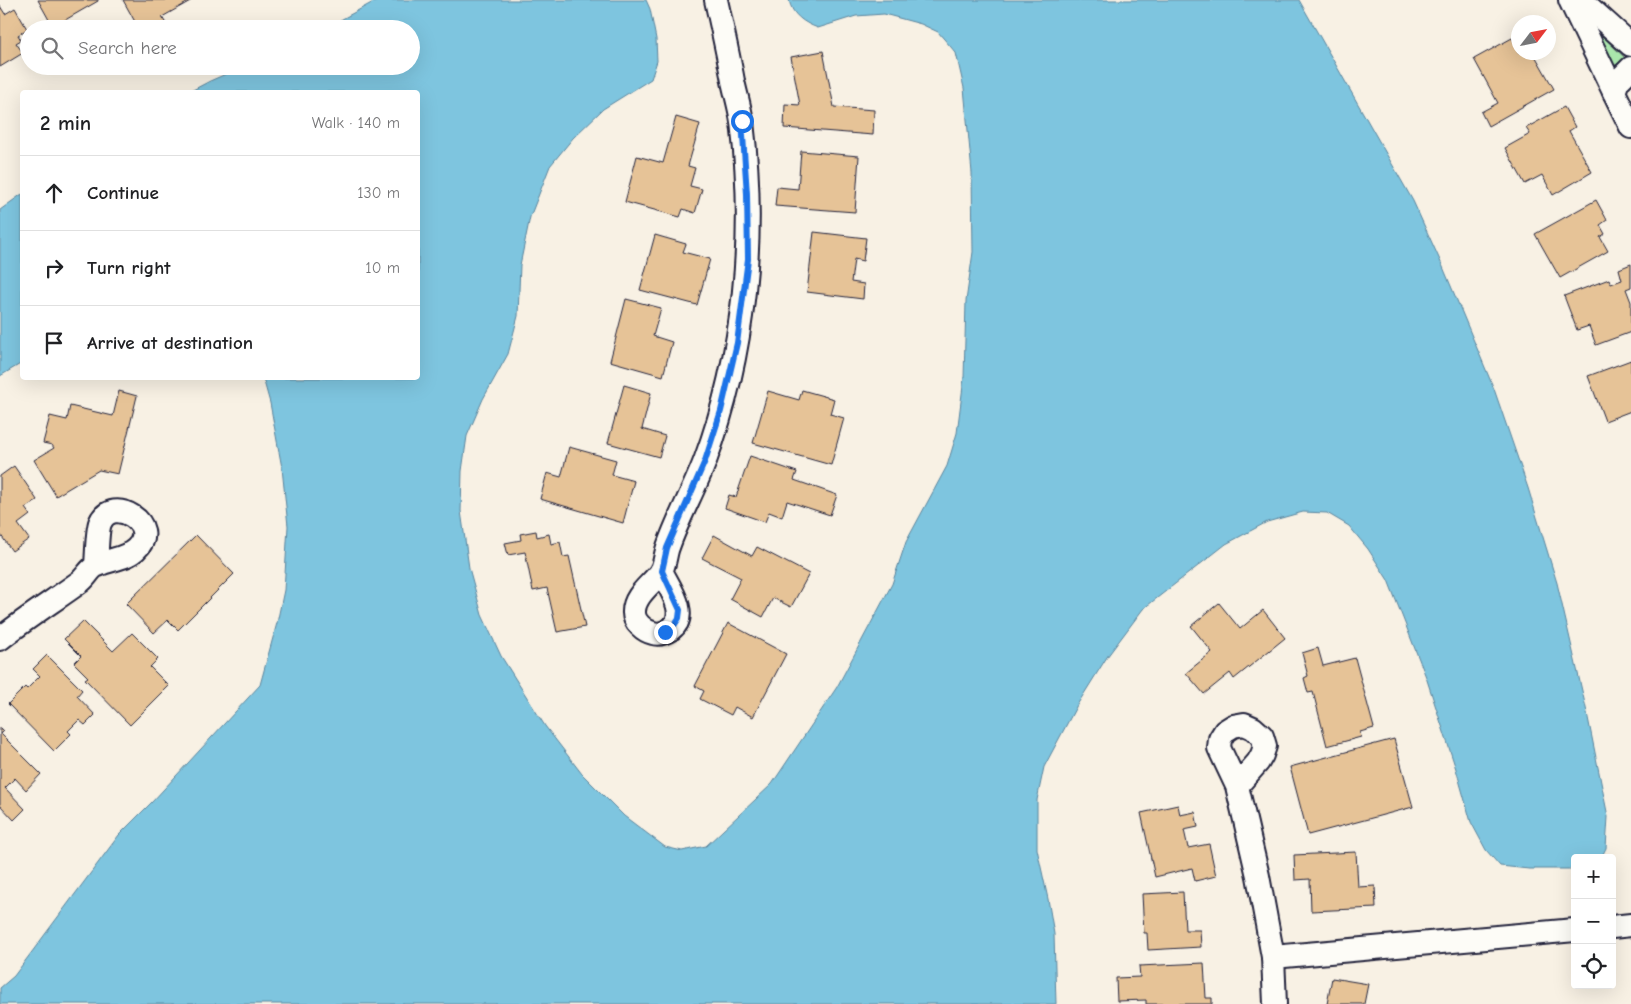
<!DOCTYPE html>
<html lang="en">
<head>
<meta charset="utf-8">
<style>
	body { margin:0; font-family:"Comic Neue",sans-serif; background:#f2f2f2; color:#202124 }
	.controls { position:absolute; right:15px; bottom:15px; display:grid; overflow:hidden; border-radius:5px; box-shadow:0 5px 20px #0002 }
	.controls button { width:45px; height:45px; display:grid; place-items:center; padding:0; border:0; border-bottom:1px solid #e0e0e0; background:#fff; color:#202124; font:25px sans-serif }
	.compass { position:absolute; left:1511px; top:15px; width:45px; height:45px; border-radius:50%; background:#fff; box-shadow:0 5px 20px #0002; rotate:58deg }
	.stop { position:absolute; width:15px; height:15px; margin:-11px; border:4px solid #1a73e8; border-radius:50%; background:#fff }
	.stop.end { background:#1a73e8; border-color:#fff; box-shadow:0 1px 5px #0008 }
	.list { margin:0; padding:0; list-style:none }
	h2 { display:flex; justify-content:space-between; align-items:center; height:65px; margin:0; padding:0 20px; font-size:21px }
	h2 small { font-size:16px; font-weight:400; color:#757577 }
	.list li { display:grid; grid-template-columns:32px 1fr auto; gap:15px; align-items:center; box-sizing:border-box; height:75px; padding:0 20px; border-top:1px solid #e0e0e0 }
	.list b { display:block; font-size:19px; white-space:nowrap }
	.list em { font-size:16px; font-style:normal; color:#757577 }
	.icon { flex:none; width:28px; height:28px; fill:none; stroke:currentColor; stroke-width:2; stroke-linecap:round; stroke-linejoin:round }
	.map { position:relative; flex:none; width:1631px; height:1004px; overflow:hidden }
	.search { position:absolute; background:#fff; box-shadow:0 5px 20px #0002; left:20px; top:20px; width:400px; height:55px; display:flex; align-items:center; gap:12px; box-sizing:border-box; padding:0 18px; border-radius:28px; color:#757577; font-size:19px }
	.panel { position:absolute; background:#fff; box-shadow:0 5px 20px #0002; left:20px; top:90px; width:400px; height:290px; border-radius:5px }
	.map>svg:first-child { display:block }
	.green { fill:#aae6ac; stroke:#668474 }
	.water { fill:#7ec5df; stroke:#59849d }
	.building { fill:#e6c397; stroke:#22223b }
	.lines { fill:none; stroke-linecap:round; stroke-linejoin:round }
	.street-casing { stroke:#22223b; stroke-width:26 }
	.street { stroke:#fdfcf7; stroke-width:22 }
	.route { stroke:#1a73e8; stroke-width:6 }
</style>
</head>
<body>
<div class="map">
<svg width="1631" height="1004" viewBox="0 0 1631 1004">
	<rect width="100%" height="100%" fill="#f8f1e4"/>
	<filter id="ink" filterUnits="userSpaceOnUse"><feTurbulence type="fractalNoise" baseFrequency=".02" numOctaves="2"/><feDisplacementMap in="SourceGraphic" scale="10" xChannelSelector="R" yChannelSelector="G"/><feConvolveMatrix kernelMatrix="1 2 1 2 8 2 1 2 1" color-interpolation-filters="sRGB"/></filter>
	<g filter="url(#ink)">
		<polygon class="green" points="1589,23 1626,59 1610,68"/>
		<g class="water">
			<path d="M 377,0 L 646,0 L 650,9 L 656,39 L 657,61 L 651,79 L 603,109 L 573,138 L 550,166 L 530,217 L 520,265 L 518,316 L 508,354 L 483,399 L 467,436 L 462,471 L 461,511 L 469,568 L 482,615 L 501,656 L 545,726 L 582,774 L 624,816 L 665,847 L 682,851 L 706,846 L 772,784 L 837,687 L 892,584 L 906,542 L 947,466 L 957,433 L 964,378 L 966,301 L 973,252 L 972,173 L 964,88 L 956,53 L 938,32 L 921,24 L 884,14 L 856,16 L 818,28 C 804,23 792,15 789,0 L 1299,0 L 1413,201 L 1443,267 L 1494,389 L 1528,488 L 1557,583 L 1586,708 L 1608,817 L 1606,848 L 1601,858 L 1575,858 L 1575,869 L 1529,869 L 1500,866 L 1486,850 L 1471,822 L 1456,769 L 1426,677 L 1388,580 L 1368,549 L 1349,526 L 1327,513 L 1303,512 L 1267,522 L 1226,544 L 1143,609 L 1107,657 L 1077,705 L 1044,767 L 1037,800 L 1037,849 L 1048,899 L 1054,934 L 1056,1004 L 0,1004 L 0,988 L 14,976 L 119,835 L 152,802 L 260,685 L 277,623 L 284,590 L 288,526 L 282,468 L 270,403 L 263,378 L 418,378 L 418,92 L 189,92 L 210,81 L 244,66 L 411,66 L 411,29 L 324,29 Z"/>
			<polygon points="22,194 22,363 0,376 0,210"/>
		</g>
		<g class="building">
			<polygon points="38,0 98,0 98,1 53,27"/>
			<polygon points="123,0 192,0 162,17 169,29 139,29"/>
			<polygon points="0,6 5,14 15,8 27,29 18,35 21,40 16,43 23,53 0,67"/>
			<polygon points="1512,38 1516,45 1518,44 1518,52 1533,52 1554,89 1488,126 1481,112 1498,103 1474,59"/>
			<polygon points="823,51 834,107 874,110 873,135 784,128 785,104 800,105 791,57"/>
			<polygon points="1564,107 1575,127 1569,131 1592,172 1553,195 1542,175 1525,184 1505,148 1530,134 1526,128"/>
			<polygon points="676,117 700,124 688,166 695,168 690,186 702,189 695,213 683,209 680,217 625,202 637,156 663,163"/>
			<polygon points="801,151 859,156 855,212 775,206 777,187 798,189"/>
			<polygon points="1596,200 1607,220 1600,225 1605,234 1600,237 1608,251 1560,278 1535,234"/>
			<polygon points="814,232 866,238 863,261 854,259 851,282 864,284 863,299 807,292"/>
			<polygon points="655,235 686,244 683,252 710,259 697,305 640,290"/>
			<polygon points="1631,264 1631,287 1626,289 1631,302 1631,332 1596,345 1589,326 1577,330 1564,296 1609,279 1611,284 1622,280 1619,269"/>
			<polygon points="626,299 661,308 653,336 672,342 663,376 610,361"/>
			<polygon points="1631,360 1631,411 1605,421 1588,376"/>
			<polygon points="624,385 651,393 642,429 665,436 659,457 608,443"/>
			<polygon points="802,390 834,399 830,414 844,418 831,465 753,443 768,391 799,400"/>
			<polygon points="119,391 137,396 118,474 99,470 56,496 34,460 54,448 52,445 43,443 50,416 67,420 70,406 113,416"/>
			<polygon points="569,447 616,460 612,475 634,481 623,523 540,499 547,473 561,477"/>
			<polygon points="750,456 797,472 794,480 837,495 830,515 787,501 782,517 769,512 765,522 725,508 729,495 736,497"/>
			<polygon points="14,466 37,500 25,508 30,515 18,524 29,539 12,551 0,534 0,476"/>
			<polygon points="536,531 537,537 549,534 551,544 560,542 563,557 569,556 585,627 557,632 547,588 533,591 525,552 508,555 505,543 521,540 520,534"/>
			<polygon points="196,535 234,574 178,630 168,620 154,633 126,604"/>
			<polygon points="714,535 752,556 757,547 809,574 791,607 773,598 763,617 730,599 741,578 702,558"/>
			<polygon points="1219,603 1240,629 1263,610 1285,638 1234,679 1230,673 1204,694 1186,673 1212,652 1191,626"/>
			<polygon points="83,621 113,651 132,633 158,659 150,667 169,686 130,725 85,679 88,677 74,663 81,656 64,639"/>
			<polygon points="728,623 786,654 753,717 735,707 731,715 700,699 704,691 695,686"/>
			<polygon points="1318,648 1323,666 1355,658 1374,728 1360,732 1361,737 1327,746 1313,692 1308,693 1304,678 1308,676 1302,653"/>
			<polygon points="47,655 82,690 77,696 95,715 85,725 79,720 68,731 71,734 54,751 8,704 25,687 27,689 40,676 33,669"/>
			<polygon points="0,727 4,731 1,734 41,774 26,790 15,778 5,788 25,809 14,820 0,805"/>
			<polygon points="1394,739 1413,807 1308,835 1290,767"/>
			<polygon points="1178,805 1180,815 1195,812 1198,827 1184,830 1188,848 1209,844 1216,876 1195,881 1192,868 1155,877 1141,813"/>
			<polygon points="1356,852 1358,887 1375,886 1376,908 1311,911 1310,879 1295,880 1294,855"/>
			<polygon points="1183,892 1185,930 1200,930 1201,947 1148,950 1147,933 1144,933 1142,894"/>
			<polygon points="1204,963 1206,998 1212,998 1212,1004 1146,1004 1146,1000 1117,1001 1116,978 1140,977 1139,966"/>
			<polygon points="1332,978 1368,984 1364,1004 1327,1004"/>
		</g>
		<g class="lines">
			<g class="street-casing">
				<g id="street">
					<polyline points="1570,0 1614,92"/>
					<polyline points="1581,0 1631,45"/>
					<polyline points="1631,68 1618,81 1614,92 1631,127"/>
					<path d="M 661,571 C 669,587 690,615 671,629 C 666,632 659,635 653,633 C 644,631 634,622 634,613 C 633,596 652,584 660,573 C 665,566 665,555 668,547 C 678,518 694,490 705,461 C 745,353 756,235 742,122 C 740,108 736,95 733,81 C 728,54 722,27 716,0"/>
					<path d="M 0,639 C 26,618 55,600 81,581 C 87,576 91,567 98,565 C 110,559 126,559 136,549 C 162,525 112,494 100,523 C 97,531 97,555 96,565"/>
					<polyline points="1237,786 1258,762 1262,755 1265,746 1262,736 1253,728 1244,724 1233,726 1225,731 1220,739 1219,748 1237,786 1258,876 1273,957 1275,1004"/>
					<polyline points="1612,927 1631,925"/>
					<polyline points="1273,957 1575,930"/>
				</g>
			</g>
			<use href="#street" class="street"/>
		</g>
	</g>
	<g class="lines" filter="url(#ink)">
		<polyline class="route" points="665,632 673,627 679,618 680,610 662,571 667,548 705,461 721,411 737,343 748,259 747,194 742,121"/>
	</g>
</svg>
<div class="controls">
<button>+</button>
<button>−</button>
<button><svg class="icon" aria-label="locate" viewBox="0 0 24 24"><circle cx="12" cy="12" r="6"/><path d="M12 2v4M12 18v4M2 12h4M18 12h4"/></svg></button>
</div>
<svg class="compass" viewBox="-18 -18 36 36"><path d="M0-13l5 13h-10z" fill="#e53935"/><path d="M0 13l5-13h-10z" fill="#757577"/></svg>
<div class="stop" style="left:742px;top:121px"></div>
<div class="stop end" style="left:665px;top:632px"></div>
<div class="search"><svg class="icon" aria-label="search" viewBox="0 0 24 24"><circle cx="10" cy="10" r="6"/><path d="M15 15l6 6"/></svg>Search here</div>
<section class="panel">
<h2>2 min<small>Walk · 140 m</small></h2>
<ul class="list">
<li><svg class="icon" aria-label="ahead" viewBox="0 0 24 24"><path d="M12 20V5M6 11l6-6 6 6"/></svg><div><b>Continue</b></div><em>130 m</em></li>
<li><svg class="icon" aria-label="right" viewBox="0 0 24 24"><path d="M7 20v-9h11M14 6l5 5-5 5"/></svg><div><b>Turn right</b></div><em>10 m</em></li>
<li><svg class="icon" aria-label="arrive" viewBox="0 0 24 24"><path d="M6 21V4h12l-3 4 3 4H6"/></svg><div><b>Arrive at destination</b></div></li>
</ul>
</section>
</div>
</body>
</html>
